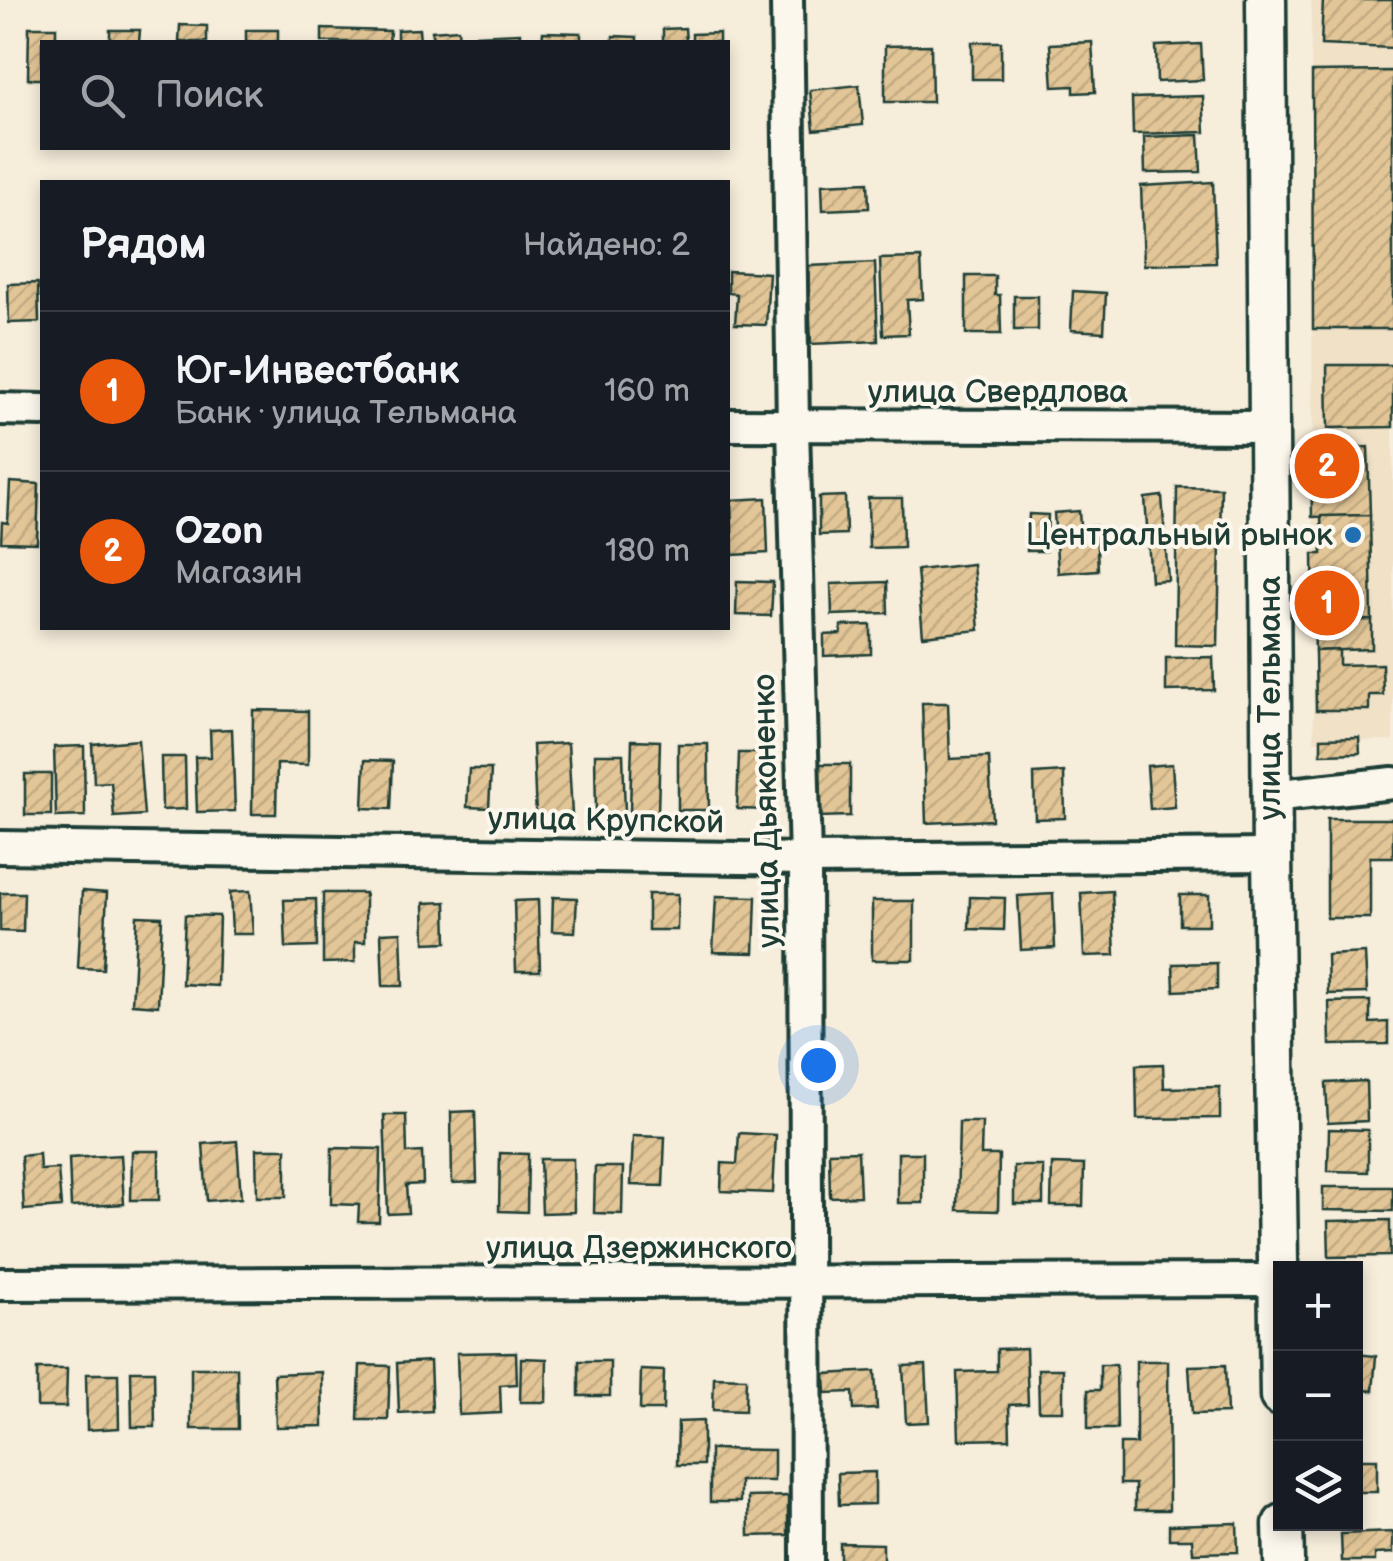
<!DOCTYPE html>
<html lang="ru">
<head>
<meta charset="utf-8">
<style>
	body { margin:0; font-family:"Balsamiq Sans",sans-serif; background:#242831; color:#f1f3f6 }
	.controls { position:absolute; right:30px; bottom:30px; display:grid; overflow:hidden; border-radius:0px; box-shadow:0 5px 15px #0003 }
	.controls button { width:90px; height:90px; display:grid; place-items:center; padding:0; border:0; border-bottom:2px solid #363941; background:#171b24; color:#f1f3f6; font:50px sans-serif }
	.you { position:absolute; left:818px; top:1065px; width:35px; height:35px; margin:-25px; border:8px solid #fff; border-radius:50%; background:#1a73e8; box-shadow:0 0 0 15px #1a73e833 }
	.badge { display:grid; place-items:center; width:65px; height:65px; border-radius:50%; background:#ea580c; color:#fff; font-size:32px; font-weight:700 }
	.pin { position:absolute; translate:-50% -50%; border:5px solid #fff; box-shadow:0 2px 10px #0006 }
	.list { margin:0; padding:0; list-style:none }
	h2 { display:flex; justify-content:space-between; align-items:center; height:130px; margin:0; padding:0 40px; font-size:42px }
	h2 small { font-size:32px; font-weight:400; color:#9ea1a6 }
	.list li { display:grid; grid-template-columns:65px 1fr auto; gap:30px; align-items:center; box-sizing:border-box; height:160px; padding:0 40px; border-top:2px solid #363941 }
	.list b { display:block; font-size:38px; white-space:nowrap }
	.list p { margin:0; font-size:32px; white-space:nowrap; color:#9ea1a6 }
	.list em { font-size:32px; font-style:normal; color:#9ea1a6 }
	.icon { flex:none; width:55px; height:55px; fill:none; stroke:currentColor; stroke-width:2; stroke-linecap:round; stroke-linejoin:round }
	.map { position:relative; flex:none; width:1393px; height:1561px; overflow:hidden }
	.search { position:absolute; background:#171b24; box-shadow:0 5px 15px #0003; left:40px; top:40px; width:690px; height:110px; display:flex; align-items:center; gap:25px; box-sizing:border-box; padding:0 35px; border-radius:0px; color:#9ea1a6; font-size:38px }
	.panel { position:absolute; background:#171b24; box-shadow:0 5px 15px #0003; left:40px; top:180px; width:690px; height:450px; border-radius:0px }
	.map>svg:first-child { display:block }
	.built { fill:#f0e1c7 }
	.building { fill:url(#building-hatch); stroke:#1f3d34; stroke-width:2.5 }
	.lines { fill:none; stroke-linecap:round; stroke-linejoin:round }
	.minor-casing { stroke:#1f3d34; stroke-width:38 }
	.tertiary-casing { stroke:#1f3d34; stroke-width:45 }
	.minor { stroke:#fbf7ec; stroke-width:30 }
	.tertiary { stroke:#fbf7ec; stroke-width:38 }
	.poi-dot { fill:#1f6fb2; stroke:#fbf7ec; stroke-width:4 }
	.labels { text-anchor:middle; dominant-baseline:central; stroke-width:8; stroke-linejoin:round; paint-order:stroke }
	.street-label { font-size:32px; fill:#1f3d34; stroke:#fbf7ec }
	.poi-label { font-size:32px; fill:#1f3d34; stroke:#fbf7ec; text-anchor:end }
</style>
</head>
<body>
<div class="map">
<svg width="1393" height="1561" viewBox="0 0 1393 1561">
	<defs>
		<pattern id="building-hatch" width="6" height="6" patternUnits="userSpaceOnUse" patternTransform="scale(2.5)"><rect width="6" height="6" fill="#e3c697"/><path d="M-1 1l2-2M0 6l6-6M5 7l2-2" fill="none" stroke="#c2ab83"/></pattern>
	</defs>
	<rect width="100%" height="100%" fill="#f6eddb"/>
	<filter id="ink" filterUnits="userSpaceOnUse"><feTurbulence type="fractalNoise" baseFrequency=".01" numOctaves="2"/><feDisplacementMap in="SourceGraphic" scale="20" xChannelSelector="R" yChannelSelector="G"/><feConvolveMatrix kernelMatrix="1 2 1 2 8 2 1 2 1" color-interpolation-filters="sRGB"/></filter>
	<g filter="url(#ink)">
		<polygon class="built" points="1311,0 1393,0 1393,740 1314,741"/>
		<g class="building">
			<polygon points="1323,0 1393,0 1393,48 1321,45"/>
			<polygon points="180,25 207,26 207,42 179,42"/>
			<polygon points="29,27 56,27 56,42 42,42 42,79 28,79"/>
			<polygon points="685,28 686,42 663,42 663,29"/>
			<polygon points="322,29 390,31 389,42 322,42"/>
			<polygon points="419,29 420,42 397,42 397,30"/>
			<polygon points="458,29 459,42 433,42 432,31"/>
			<polygon points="110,30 140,30 139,42 110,42"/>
			<rect x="246" y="30" width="32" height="12"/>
			<polygon points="543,32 581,33 581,42 542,42"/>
			<polygon points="520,33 520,42 475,42 475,35"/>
			<polygon points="719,33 719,42 692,42 692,34"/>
			<polygon points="613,36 637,37 637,42 613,42"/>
			<rect x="972" y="42" width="29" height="37"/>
			<polygon points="1092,42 1095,92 1074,93 1074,86 1053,87 1050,44"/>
			<polygon points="1201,44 1203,80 1157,82 1156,46"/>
			<polygon points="931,45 932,102 885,102 885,46"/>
			<polygon points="1393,71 1393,329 1313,329 1312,72"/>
			<polygon points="859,85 863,125 814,130 810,90"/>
			<polygon points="1203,96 1205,132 1133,134 1132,98"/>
			<polygon points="1199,135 1201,172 1145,173 1144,137"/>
			<polygon points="868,182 869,208 823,210 822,184"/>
			<polygon points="1213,182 1216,263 1144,265 1141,186"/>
			<polygon points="921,258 923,299 907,300 909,334 883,335 880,259"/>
			<polygon points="875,263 878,341 811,344 808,266"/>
			<polygon points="728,271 769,273 766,325 735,324 737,294 728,293"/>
			<polygon points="966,276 995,276 995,295 1000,295 1001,334 966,334"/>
			<polygon points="38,283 39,322 9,323 8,284"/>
			<polygon points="1073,291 1106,293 1104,332 1071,330"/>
			<rect x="1014" y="296" width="24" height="34"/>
			<polygon points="1327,365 1393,365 1393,427 1328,428"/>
			<polygon points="1368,447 1370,515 1312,517 1311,449"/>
			<polygon points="10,482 39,484 37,543 1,542 2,522 8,523"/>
			<polygon points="1177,487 1221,488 1218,646 1175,645"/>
			<polygon points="845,496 846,534 819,535 819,497"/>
			<polygon points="1162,496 1168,580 1151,581 1145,498"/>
			<polygon points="766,498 768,553 733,555 731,500"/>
			<polygon points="868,498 902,498 903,547 869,548"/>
			<polygon points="1079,511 1080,526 1096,526 1098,570 1058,573 1054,513"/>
			<polygon points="1029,514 1048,515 1046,551 1027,551"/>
			<polygon points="1370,515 1372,620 1314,621 1313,554 1322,554 1321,516"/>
			<polygon points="973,564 979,630 923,636 917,570"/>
			<polygon points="737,581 773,582 771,616 736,615"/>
			<polygon points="887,582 888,613 832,615 831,584"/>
			<polygon points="1372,620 1372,649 1315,651 1314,621"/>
			<polygon points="871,625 871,654 824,656 824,635 841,634 841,626"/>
			<polygon points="1339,650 1339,665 1382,664 1383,695 1369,695 1369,710 1316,710 1315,651"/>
			<polygon points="1213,657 1214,690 1166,691 1166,658"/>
			<polygon points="922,703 948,703 950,759 989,757 992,820 926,823"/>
			<polygon points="253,710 308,711 308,765 277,764 276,814 252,814"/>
			<polygon points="232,729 235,811 197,812 195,757 211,757 210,730"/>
			<polygon points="1359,737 1360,753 1321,754 1321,738"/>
			<polygon points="138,740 144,815 114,817 111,782 94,783 92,744"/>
			<polygon points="632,740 660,741 658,812 630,811"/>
			<polygon points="568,743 572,815 536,817 533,745"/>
			<polygon points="678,744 708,744 709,810 678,810"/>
			<polygon points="84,746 85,816 56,817 54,747"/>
			<polygon points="739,753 771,753 770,810 737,809"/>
			<polygon points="595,754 623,754 625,813 596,814"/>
			<polygon points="161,757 185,757 186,809 162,810"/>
			<polygon points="365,760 393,761 391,809 363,808"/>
			<polygon points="818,764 850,764 850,816 818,817"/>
			<polygon points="1172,764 1175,807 1150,809 1147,766"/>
			<polygon points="469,769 491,769 489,808 467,807"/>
			<polygon points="1064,772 1065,818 1035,819 1034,774"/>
			<rect x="25" y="774" width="26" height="41"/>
			<polygon points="1327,819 1393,819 1393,857 1370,857 1370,918 1327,918"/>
			<polygon points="82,891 107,893 103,969 78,968"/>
			<polygon points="250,891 253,934 232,934 230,892"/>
			<polygon points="1112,891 1115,955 1084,956 1081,893"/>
			<polygon points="0,893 24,893 23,932 0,931"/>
			<polygon points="323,893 365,893 365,942 355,942 355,962 323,963"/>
			<polygon points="648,894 678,894 677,930 648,930"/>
			<polygon points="1053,894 1055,948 1021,950 1018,896"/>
			<rect x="1180" y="895" width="29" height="30"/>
			<polygon points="716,896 756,897 754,953 713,952"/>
			<polygon points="553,897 577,898 575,932 552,931"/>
			<polygon points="970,897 1005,898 1004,930 969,929"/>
			<polygon points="316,899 317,947 286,948 284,900"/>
			<polygon points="538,900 540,971 516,971 514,901"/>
			<rect x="872" y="901" width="42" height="59"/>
			<polygon points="446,902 447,942 425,943 424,903"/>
			<polygon points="185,915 219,916 217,986 182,984"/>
			<polygon points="137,916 162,917 158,1006 132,1004"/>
			<polygon points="401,932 403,986 383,986 381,933"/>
			<polygon points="1365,953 1367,993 1328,994 1327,955"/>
			<polygon points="1217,963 1217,989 1174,991 1173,964"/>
			<polygon points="1370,1001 1370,1023 1388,1022 1388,1044 1330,1045 1329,1002"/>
			<polygon points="1163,1064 1164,1088 1220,1087 1220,1118 1137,1119 1136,1065"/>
			<polygon points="1366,1081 1367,1121 1328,1123 1326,1083"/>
			<polygon points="475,1111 477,1182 452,1183 451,1112"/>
			<polygon points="384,1115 406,1115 407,1153 422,1152 423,1184 406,1185 408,1213 388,1214"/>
			<polygon points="959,1122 982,1122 981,1155 999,1155 998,1211 957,1210"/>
			<polygon points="1329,1129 1368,1130 1368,1172 1328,1171"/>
			<polygon points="739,1133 776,1135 773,1193 721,1191 722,1163 737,1164"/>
			<polygon points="633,1136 665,1137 663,1186 631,1185"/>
			<polygon points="237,1141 241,1198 207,1201 203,1144"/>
			<polygon points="332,1148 381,1149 379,1222 358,1222 359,1205 331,1204"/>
			<polygon points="256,1149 286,1149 286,1197 257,1197"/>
			<polygon points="132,1151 159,1151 159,1200 131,1200"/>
			<polygon points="858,1151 860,1196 830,1197 829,1152"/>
			<polygon points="500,1153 528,1154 527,1212 499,1211"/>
			<rect x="898" y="1153" width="25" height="50"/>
			<polygon points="39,1154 40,1170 58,1169 61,1207 24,1210 21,1156"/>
			<polygon points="121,1155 124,1204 71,1207 69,1158"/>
			<polygon points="540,1159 573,1159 574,1212 542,1213"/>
			<polygon points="1052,1164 1084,1165 1083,1206 1051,1206"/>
			<rect x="1014" y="1166" width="29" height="38"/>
			<polygon points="595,1167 623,1167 622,1214 594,1213"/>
			<polygon points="1323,1187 1393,1187 1393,1211 1323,1210"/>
			<polygon points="1390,1220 1390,1256 1329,1257 1328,1221"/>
			<polygon points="1026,1348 1028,1404 1009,1405 1010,1439 959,1440 957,1372 997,1371 997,1349"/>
			<polygon points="516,1352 517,1384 500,1385 501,1413 459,1415 457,1353"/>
			<polygon points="1356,1354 1376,1356 1373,1391 1356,1389"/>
			<polygon points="521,1358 547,1359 546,1402 520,1402"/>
			<polygon points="430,1361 432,1411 399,1413 397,1363"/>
			<rect x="579" y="1361" width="31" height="35"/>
			<polygon points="1136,1361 1168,1361 1169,1510 1135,1510 1135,1484 1120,1484 1120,1444 1136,1444"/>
			<polygon points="360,1365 390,1366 388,1420 358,1420"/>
			<polygon points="926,1365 929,1422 906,1423 903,1366"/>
			<polygon points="1100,1365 1116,1365 1117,1429 1088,1429 1088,1390 1100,1390"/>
			<polygon points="1225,1365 1227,1413 1192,1414 1189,1366"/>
			<polygon points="191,1368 237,1368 238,1429 191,1429"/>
			<polygon points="37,1369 67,1369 66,1407 37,1407"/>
			<polygon points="1038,1369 1063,1369 1063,1411 1039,1411"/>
			<polygon points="641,1370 664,1371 663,1410 640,1410"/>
			<polygon points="131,1371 154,1371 155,1427 132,1427"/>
			<polygon points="875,1371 877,1409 854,1410 853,1392 826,1393 825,1374"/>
			<polygon points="322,1372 323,1426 276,1427 274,1374"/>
			<polygon points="86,1374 118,1374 119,1428 87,1430"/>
			<polygon points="714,1377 746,1378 745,1411 713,1410"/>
			<polygon points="703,1421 703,1465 677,1465 678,1422"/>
			<polygon points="710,1449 774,1450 774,1481 740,1481 740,1502 710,1502"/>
			<rect x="1356" y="1459" width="21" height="33"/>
			<polygon points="875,1472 875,1504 839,1505 838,1473"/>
			<polygon points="788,1496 788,1535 749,1536 748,1497"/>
			<polygon points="1237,1523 1238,1552 1193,1553 1192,1539 1169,1539 1169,1525"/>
			<polygon points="1393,1532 1393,1553 1375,1554 1375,1561 1342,1561 1341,1534"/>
			<polygon points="840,1543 883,1544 883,1561 840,1561"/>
		</g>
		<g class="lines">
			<g class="minor-casing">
				<g id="minor">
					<polyline points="787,0 793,427 805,859 807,1561"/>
					<polyline points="0,409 42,410"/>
					<polyline points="728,425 1268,427"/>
					<polyline points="1271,796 1393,783"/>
					<polyline points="0,847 805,859 1272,855"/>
					<polyline points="0,1284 1278,1280"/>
				</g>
			</g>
			<g class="tertiary-casing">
				<g id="tertiary">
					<polyline points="1266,0 1272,855 1280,1396"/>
					<polyline points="1283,1524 1284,1561"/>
				</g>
			</g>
			<use href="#minor" class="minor"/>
			<use href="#tertiary" class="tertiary"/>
		</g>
	</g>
	<circle class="poi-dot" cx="1353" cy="535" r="10"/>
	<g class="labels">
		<g class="street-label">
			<text x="998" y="392">улица Свердлова</text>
			<text transform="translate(1270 698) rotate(-90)">улица Тельмана</text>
			<text transform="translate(767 811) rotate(-91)">улица Дьяконенко</text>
			<text transform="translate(606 821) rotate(1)">улица Крупской</text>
			<text x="639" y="1248">улица Дзержинского</text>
		</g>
		<g class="poi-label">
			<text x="1333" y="535">Центральный рынок</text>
		</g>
	</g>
</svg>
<div class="controls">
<button>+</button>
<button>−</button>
<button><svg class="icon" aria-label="layers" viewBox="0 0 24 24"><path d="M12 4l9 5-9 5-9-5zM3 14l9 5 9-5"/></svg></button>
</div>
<div class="you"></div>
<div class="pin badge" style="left:1327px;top:603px">1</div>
<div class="pin badge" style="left:1327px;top:466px">2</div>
<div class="search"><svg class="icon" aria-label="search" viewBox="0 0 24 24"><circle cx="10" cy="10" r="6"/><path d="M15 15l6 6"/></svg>Поиск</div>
<section class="panel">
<h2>Рядом<small>Найдено: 2</small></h2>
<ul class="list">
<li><span class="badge">1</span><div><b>Юг-Инвестбанк</b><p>Банк · улица Тельмана</p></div><em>160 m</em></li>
<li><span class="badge">2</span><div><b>Ozon</b><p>Магазин</p></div><em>180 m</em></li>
</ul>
</section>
</div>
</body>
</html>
